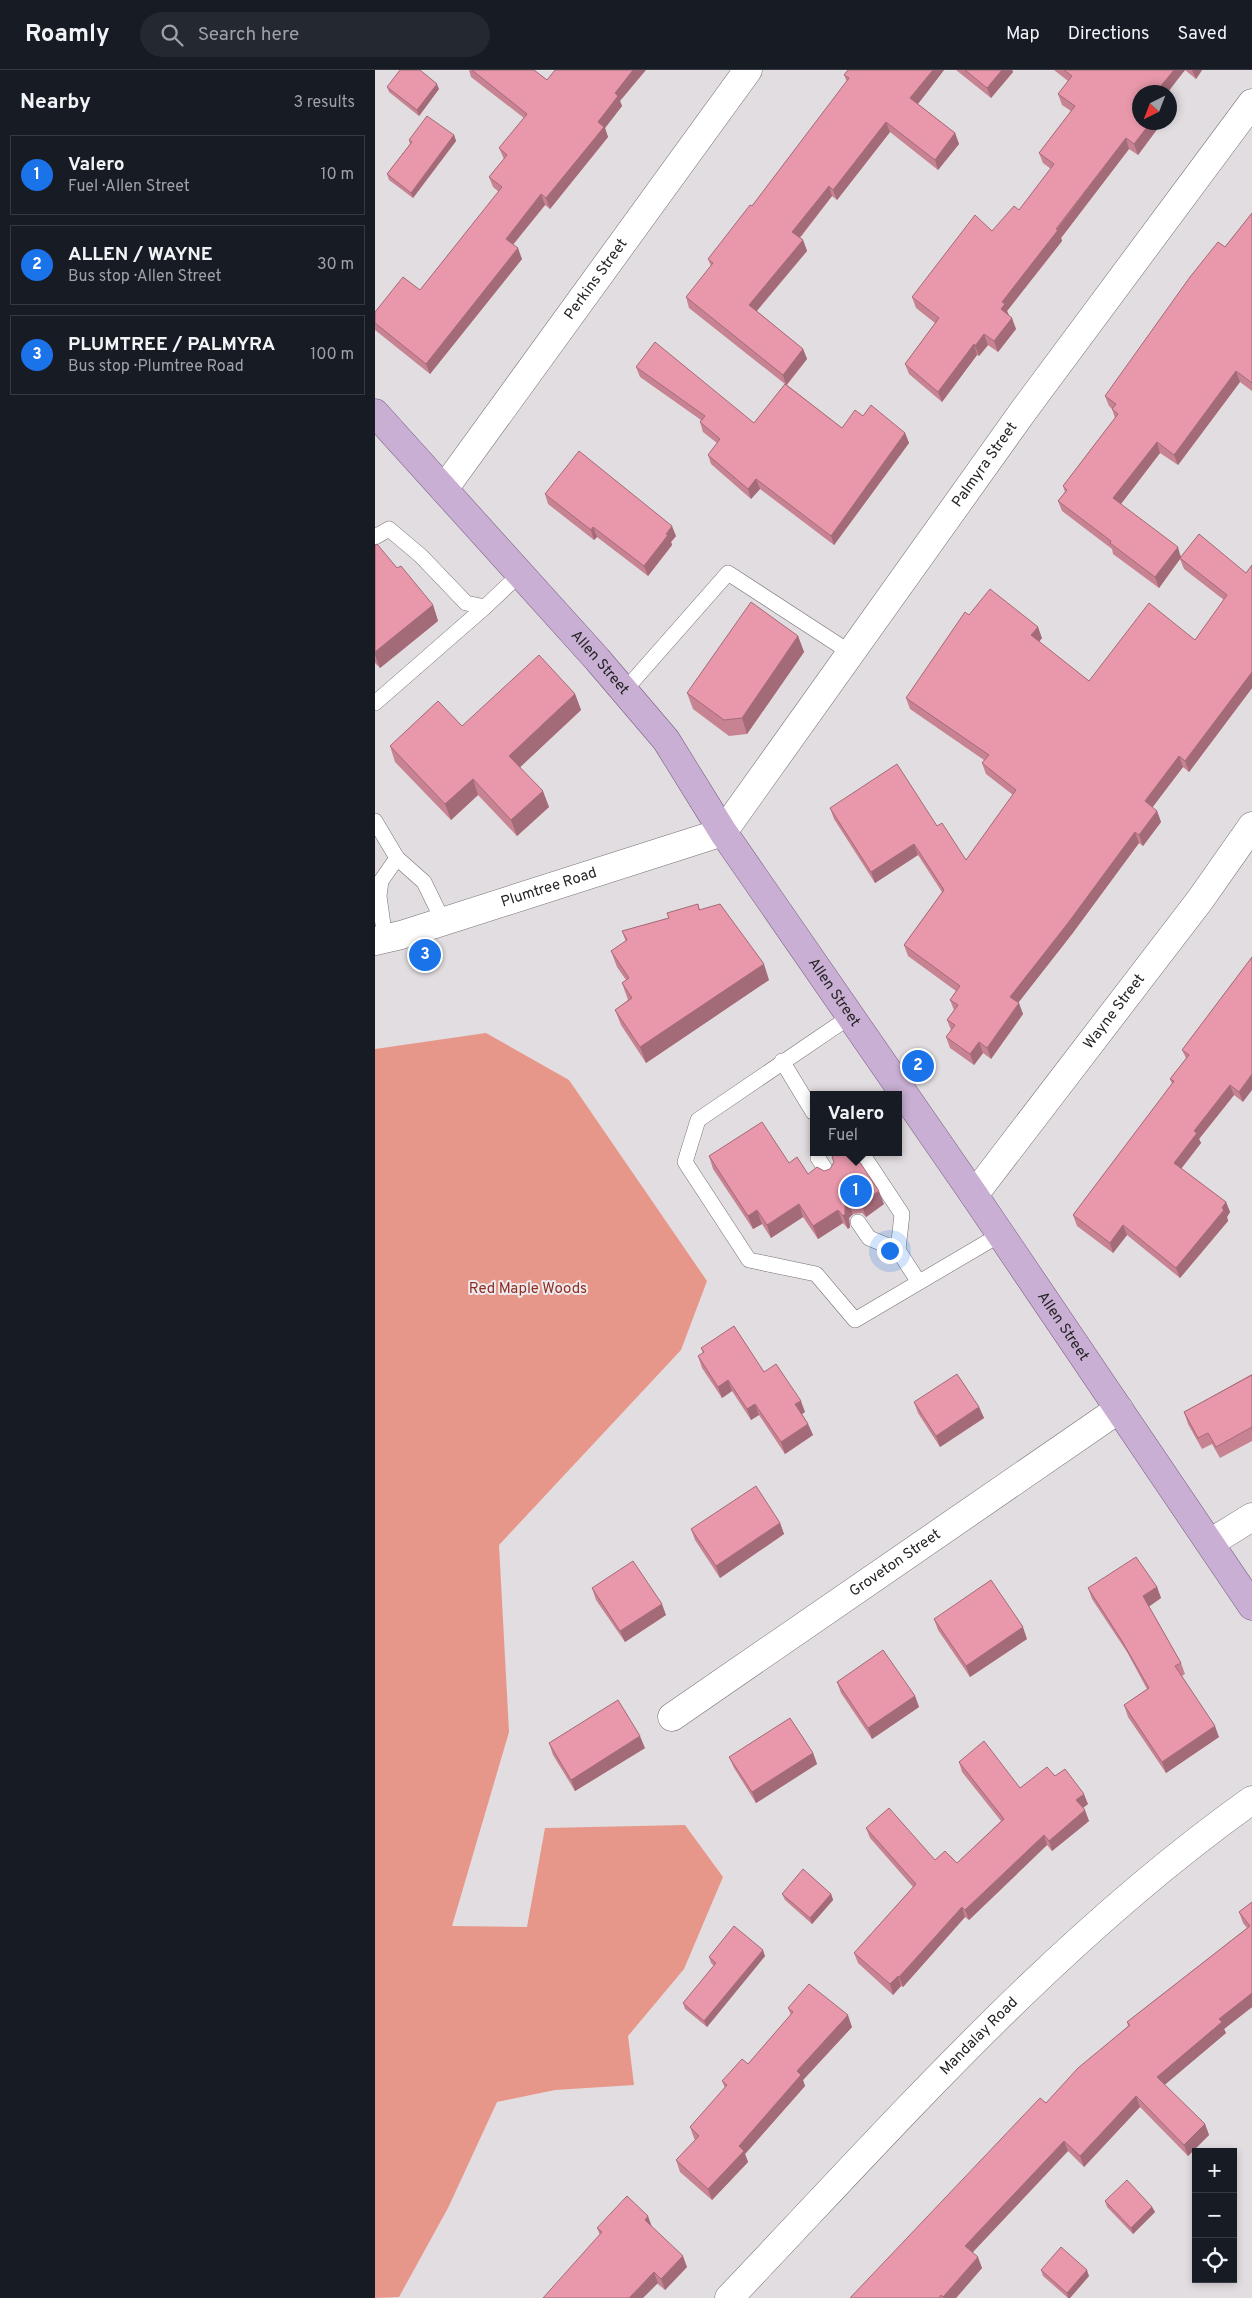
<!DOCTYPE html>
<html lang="en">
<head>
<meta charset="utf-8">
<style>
	body { margin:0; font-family:Overpass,sans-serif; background:#242831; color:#f1f3f6 }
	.controls { position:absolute; right:15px; bottom:15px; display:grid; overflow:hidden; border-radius:0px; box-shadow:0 2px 8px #0003 }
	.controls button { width:45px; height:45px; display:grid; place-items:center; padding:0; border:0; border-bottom:1px solid #363941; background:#171b24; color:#f1f3f6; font:25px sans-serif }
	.compass { position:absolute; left:757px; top:15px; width:45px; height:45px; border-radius:50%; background:#171b24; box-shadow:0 2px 8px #0003; rotate:222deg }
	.you { position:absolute; left:514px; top:1180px; width:18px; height:18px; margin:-12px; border:4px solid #fff; border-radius:50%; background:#1a73e8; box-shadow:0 0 0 8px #1a73e833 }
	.badge { display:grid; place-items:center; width:32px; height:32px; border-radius:50%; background:#1a73e8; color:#fff; font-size:16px; font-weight:700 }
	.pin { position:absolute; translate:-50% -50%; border:2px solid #fff; box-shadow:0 1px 5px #0006 }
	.popup { position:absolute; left:435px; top:1021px; width:92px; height:65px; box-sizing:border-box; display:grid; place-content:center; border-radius:0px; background:#171b24; filter:drop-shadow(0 1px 4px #0005); font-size:16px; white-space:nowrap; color:#9ea1a6 }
	.popup b { font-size:19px; color:#f1f3f6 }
	.popup::after { content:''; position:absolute; left:50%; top:100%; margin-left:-10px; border:10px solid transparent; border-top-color:#171b24 }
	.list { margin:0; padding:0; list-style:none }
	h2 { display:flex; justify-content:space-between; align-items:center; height:65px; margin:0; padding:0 20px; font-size:21px }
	h2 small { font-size:16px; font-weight:400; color:#9ea1a6 }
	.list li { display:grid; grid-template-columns:32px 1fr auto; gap:15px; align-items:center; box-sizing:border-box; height:80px; margin:0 10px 10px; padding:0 10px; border:1px solid #363941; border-radius:0px }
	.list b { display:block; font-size:19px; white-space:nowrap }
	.list p { margin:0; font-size:16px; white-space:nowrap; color:#9ea1a6 }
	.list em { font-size:16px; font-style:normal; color:#9ea1a6 }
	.icon { flex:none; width:28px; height:28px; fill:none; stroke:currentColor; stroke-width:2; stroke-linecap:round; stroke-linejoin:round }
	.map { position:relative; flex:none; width:877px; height:2228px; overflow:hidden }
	header { display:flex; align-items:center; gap:30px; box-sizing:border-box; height:70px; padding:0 25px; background:#171b24; border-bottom:1px solid #363941 }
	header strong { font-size:24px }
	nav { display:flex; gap:28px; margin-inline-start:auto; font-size:18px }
	.search { width:350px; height:45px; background:#242831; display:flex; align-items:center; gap:12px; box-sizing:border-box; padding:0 18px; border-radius:28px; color:#9ea1a6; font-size:19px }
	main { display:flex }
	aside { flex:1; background:#171b24 }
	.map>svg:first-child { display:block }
	.forest { fill:#e7978a }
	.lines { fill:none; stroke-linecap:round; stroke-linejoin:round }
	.service-casing { stroke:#746f72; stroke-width:16 }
	.minor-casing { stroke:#746f72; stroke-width:29 }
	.tertiary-casing { stroke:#746f72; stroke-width:29 }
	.primary-casing { stroke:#775b83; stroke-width:29 }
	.service { stroke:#fff; stroke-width:15 }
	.minor { stroke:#fff; stroke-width:28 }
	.tertiary { stroke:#fff; stroke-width:28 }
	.primary { stroke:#c8afd3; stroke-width:28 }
	.wall { fill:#c88393 }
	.shaded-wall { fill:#a36a78 }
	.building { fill:#e998ab; stroke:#a36a78 }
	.labels { text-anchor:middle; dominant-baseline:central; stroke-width:4; stroke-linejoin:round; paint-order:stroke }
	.street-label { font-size:15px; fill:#262425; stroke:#efeaed }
	.park-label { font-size:15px; fill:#8d2f25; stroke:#efeaed }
</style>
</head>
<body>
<header>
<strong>Roamly</strong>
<div class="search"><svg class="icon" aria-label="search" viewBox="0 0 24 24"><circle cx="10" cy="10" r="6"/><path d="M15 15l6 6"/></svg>Search here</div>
<nav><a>Map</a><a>Directions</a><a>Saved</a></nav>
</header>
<main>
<aside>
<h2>Nearby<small>3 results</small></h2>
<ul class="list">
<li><span class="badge">1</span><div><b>Valero</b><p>Fuel · Allen Street</p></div><em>10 m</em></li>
<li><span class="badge">2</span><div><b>ALLEN / WAYNE</b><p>Bus stop · Allen Street</p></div><em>30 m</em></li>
<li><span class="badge">3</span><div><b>PLUMTREE / PALMYRA</b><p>Bus stop · Plumtree Road</p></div><em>100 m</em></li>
</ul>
</aside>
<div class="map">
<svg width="877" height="2228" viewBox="0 0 877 2228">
	<rect width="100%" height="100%" fill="#e2dde0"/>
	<polygon class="forest" points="111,963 194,1010 332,1211 306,1280 124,1475 134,1662 77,1856 152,1857 170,1758 310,1755 348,1807 309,1899 253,1966 259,2015 180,2020 122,2032 73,2138 24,2227 0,2228 0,979"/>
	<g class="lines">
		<g class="service-casing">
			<g id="service">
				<polyline points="0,467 14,459 46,486 91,533 110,537 145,504"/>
				<polyline points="250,620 353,503 476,583"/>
				<polyline points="0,633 110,537"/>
				<polyline points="0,751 22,788"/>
				<polyline points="10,869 4,826 6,811 22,788 49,812 68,851"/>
				<polyline points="476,946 323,1050 310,1092 374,1190 441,1204 480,1250 626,1164"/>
				<polyline points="407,991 438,1042"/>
				<polyline points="444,1082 443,1088 454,1105"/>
				<polyline points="486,1082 527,1144 523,1180"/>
				<polyline points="483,1152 494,1168 523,1180 543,1211"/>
			</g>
		</g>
		<g class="minor-casing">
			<g id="minor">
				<path id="s1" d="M 69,419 L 373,0"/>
				<path id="s2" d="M 348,762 L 649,340 L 877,33"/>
				<path id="s3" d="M 599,1125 L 825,830 L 877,756"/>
				<polyline points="835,1473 877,1447"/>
				<path id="s4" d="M 297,1647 L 744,1339"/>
				<path id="s5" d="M 354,2228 C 520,2054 680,1870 877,1730"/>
			</g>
		</g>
		<g class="tertiary-casing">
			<g id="tertiary">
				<path id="s6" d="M 0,871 L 26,865 L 348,762"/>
			</g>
		</g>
		<g class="primary-casing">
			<g id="primary">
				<path id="s7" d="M 0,343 L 222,589 L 291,670 L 348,762 L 599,1125 L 877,1536"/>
			</g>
		</g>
		<use href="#service" class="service"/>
		<use href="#minor" class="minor"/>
		<use href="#tertiary" class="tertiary"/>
		<use href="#primary" class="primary"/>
	</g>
	<g class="wall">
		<polygon points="94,0 159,0 172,10 245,31 247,36 230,58 233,67 175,139 170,135 138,175 147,189 55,304 0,260 0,242 45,220 124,122 118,117 114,107 129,89 124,78 149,48 96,7"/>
		<polygon points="473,0 569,0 543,34 580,63 584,74 563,100 515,62 462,130 457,126 425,168 428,170 432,181 382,241 428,279 432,289 412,315 467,358 488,346 530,363 534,373 459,475 385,419 376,429 336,394 333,385 342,373 328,362 325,352 326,350 265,307 261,297 379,353 410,314 314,238 311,227 336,196 333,189 377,136 472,12 469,5"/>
		<polygon points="581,0 637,0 638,2 616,28"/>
		<polygon points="679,0 827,0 821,9 810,0 764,52 785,52 786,54 763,85 754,79 686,168 687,171 632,241 633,245 641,259 623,282 613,275 604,286 602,285 567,332 534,304 530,294 560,253 541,238 537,227 617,161 644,140 676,99 668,93 664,83 696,41 687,35 683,24 693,11"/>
		<polygon points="12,17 64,19 44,46 14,22"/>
		<polygon points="79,65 81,71 38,128 14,110 12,104 35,74 34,70"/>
		<polygon points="877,143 877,321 865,312 803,395 785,383 746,434 806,486 871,503 877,495 877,618 814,702 808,697 777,737 782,741 786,752 768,776 764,773 697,864 643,933 648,944 616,989 608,983 599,995 575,978 571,967 576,960 572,950 579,940 575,930 581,921 533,886 529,875 567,822 543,785 500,813 459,749 455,738 562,756 591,790 638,725 611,704 607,693 609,690 535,639 531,628 594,545 667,568 664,572 714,611 820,570 849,530 809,499 805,489 784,518 738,484 737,479 687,441 683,431 690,422 688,416 740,348 737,339 734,336 730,326"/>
		<polygon points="170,424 301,466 296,472 297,475 273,506 222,467 219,470 173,434"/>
		<polygon points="0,475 58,535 63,551 5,598 0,593"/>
		<polygon points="423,566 429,582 372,664 354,666 318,639 312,623"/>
		<polygon points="200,624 206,640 145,697 174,737 142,766 103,725 76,750 20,692 15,676 87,656"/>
		<polygon points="323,834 325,840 394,910 271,993 246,955 240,940 253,930 247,913 251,910 242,897 236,881 251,872 247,861 294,848"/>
		<polygon points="877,887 868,1032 859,1025 824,1069 826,1073 806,1098 851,1132 855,1142 852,1147 853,1151 805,1208 752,1165 738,1183 702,1156 698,1145 797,1014 795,1009 811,988 807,980"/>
		<polygon points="334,1086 414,1093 433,1104 509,1134 491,1147 487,1143 478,1144 474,1148 475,1157 473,1159 468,1153 443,1169 428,1147 396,1168 387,1154 378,1159 338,1099"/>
		<polygon points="326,1278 389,1302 430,1342 427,1344 433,1354 438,1365 410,1384 384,1345 376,1350 357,1321 347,1328 327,1298 323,1286 328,1283"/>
		<polygon points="877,1304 877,1371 845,1388 837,1374 827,1379 813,1354 809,1342"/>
		<polygon points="539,1332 604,1337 609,1348 565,1377 543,1343"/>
		<polygon points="405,1453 409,1464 345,1508 320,1470 316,1459"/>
		<polygon points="782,1517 786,1528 774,1536 806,1593 810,1604 807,1606 844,1667 791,1703 753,1647 749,1635 772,1619 752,1582 717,1529 713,1518"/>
		<polygon points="217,1518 291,1545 250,1572 221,1530"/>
		<polygon points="559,1549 652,1569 595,1607 563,1560"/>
		<polygon points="462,1612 540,1626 544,1637 497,1669 466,1623"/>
		<polygon points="174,1673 270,1678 200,1721 178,1685"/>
		<polygon points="438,1683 442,1694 381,1733 359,1698 354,1687"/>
		<polygon points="584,1692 645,1718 680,1706 713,1734 708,1738 714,1751 677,1781 672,1775 594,1850 590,1847 528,1917 526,1916 518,1925 483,1893 479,1883 538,1817 495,1768 491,1758 560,1790 582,1793 626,1751 587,1702"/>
		<polygon points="407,1824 456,1824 458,1830 437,1854 410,1830"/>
		<polygon points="877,1832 877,1937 849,1959 851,1963 789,2015 830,2054 834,2065 813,2086 765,2037 709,2097 693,2081 598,2182 607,2198 581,2228 475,2228 671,2033 753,1956 752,1952 872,1858 868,1853 864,1842"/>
		<polygon points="390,1886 332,1957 310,1939 308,1933 339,1896 336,1893 334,1887"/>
		<polygon points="413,1938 477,1957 428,2010 430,2016 370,2084 373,2092 337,2130 305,2102 301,2090 320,2070 319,2068 315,2057 350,2018 347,2011 373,1994 416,1945"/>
		<polygon points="730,2131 777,2137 780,2142 758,2164 732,2137"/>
		<polygon points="277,2157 312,2197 290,2220 225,2165 222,2158"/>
		<polygon points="666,2200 714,2206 695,2228 693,2228 668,2206"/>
	</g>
	<g class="shaded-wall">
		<polygon points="258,0 271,0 245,31 247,36 230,58 233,67 175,139 171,128 223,52 240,23"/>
		<polygon points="558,0 569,0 539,39 535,28"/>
		<polygon points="627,0 637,0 638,2 616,28 612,18"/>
		<polygon points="799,0 810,0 793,22 781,22"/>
		<polygon points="817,0 827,0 821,9"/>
		<polygon points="62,14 64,19 44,46 42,40"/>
		<polygon points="511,52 515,62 462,130 458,120"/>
		<polygon points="776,52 785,52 786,54 763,85 759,74"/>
		<polygon points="580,63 584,74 563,100 560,90"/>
		<polygon points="79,65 81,71 38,128 36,123"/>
		<polygon points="751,68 754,79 686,168 687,171 632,241 634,245 630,250 626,239 627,232"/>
		<polygon points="454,116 457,126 421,172 417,162"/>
		<polygon points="166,124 170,135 134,179 131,169"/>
		<polygon points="428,170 432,181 378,245 374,235"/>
		<polygon points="143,178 147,189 55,304 51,294"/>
		<polygon points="637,248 641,259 623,282 619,271"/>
		<polygon points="609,264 613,275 604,286 600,276"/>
		<polygon points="599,274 602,285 567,332 563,322"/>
		<polygon points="428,279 432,289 411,315 408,305"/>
		<polygon points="861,301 865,312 803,395 799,385"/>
		<polygon points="530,363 534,373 459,475 456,466"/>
		<polygon points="782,372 785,383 742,439 738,428"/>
		<polygon points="381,409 385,419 376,429 373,419"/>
		<polygon points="297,456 301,466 296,472 297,475 273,506 269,496"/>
		<polygon points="218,457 222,467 219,470 216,460"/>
		<polygon points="803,477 806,488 805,488 805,489 784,518 780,507"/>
		<polygon points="58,535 63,551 5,598 0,585 0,582"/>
		<polygon points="663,557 667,568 660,576 656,565"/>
		<polygon points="423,566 429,582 372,664 367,648"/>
		<polygon points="877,602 877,618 814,702 810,691"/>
		<polygon points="200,624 206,640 140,702 134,686"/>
		<polygon points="804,686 808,697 774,742 770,731"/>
		<polygon points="98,709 103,725 76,750 70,734"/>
		<polygon points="168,721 174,737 142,766 136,750"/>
		<polygon points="782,741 786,752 768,776 764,765"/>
		<polygon points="760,762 764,773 697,864 639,938 635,927"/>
		<polygon points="539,774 543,785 500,813 496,802"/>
		<polygon points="389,894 394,910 271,993 265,977"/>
		<polygon points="644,933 648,944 616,989 612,978"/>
		<polygon points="604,972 608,983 599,995 595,984"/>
		<polygon points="877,1004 877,1020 868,1032 864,1022"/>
		<polygon points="855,1015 859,1025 824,1069 826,1073 803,1103 799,1093 819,1061"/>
		<polygon points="504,1121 509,1134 491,1147 486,1133"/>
		<polygon points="473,1131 478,1144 474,1148 475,1157 473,1159 468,1146 470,1135"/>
		<polygon points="851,1132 855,1142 852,1147 853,1151 805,1208 801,1198"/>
		<polygon points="424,1134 428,1147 396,1168 392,1155"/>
		<polygon points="382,1140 387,1154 378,1159 373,1146"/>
		<polygon points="463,1140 468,1153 443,1169 438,1156"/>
		<polygon points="748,1155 752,1165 738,1183 735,1173"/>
		<polygon points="353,1310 357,1321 347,1328 343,1317"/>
		<polygon points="426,1331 430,1342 424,1346 420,1334"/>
		<polygon points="380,1334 384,1345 376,1350 372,1339"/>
		<polygon points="604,1337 609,1348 565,1377 561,1366"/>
		<polygon points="433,1354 438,1365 410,1384 406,1372"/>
		<polygon points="405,1453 409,1464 345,1508 341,1496"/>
		<polygon points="782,1517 786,1528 772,1538 768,1526"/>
		<polygon points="287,1534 291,1545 250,1572 245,1561"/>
		<polygon points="648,1557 652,1569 595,1607 591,1596"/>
		<polygon points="540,1626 544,1637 497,1669 493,1658"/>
		<polygon points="840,1656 844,1667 791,1703 787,1692"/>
		<polygon points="265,1666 270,1678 200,1721 196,1710"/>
		<polygon points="438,1683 442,1694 381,1733 377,1722"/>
		<polygon points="709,1724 713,1734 705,1740 701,1730"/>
		<polygon points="710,1740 714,1751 677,1781 674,1771"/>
		<polygon points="669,1765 672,1775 594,1850 590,1840"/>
		<polygon points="456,1824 458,1830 437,1854 435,1848"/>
		<polygon points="587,1837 590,1847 528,1917 524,1907"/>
		<polygon points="388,1880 390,1886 332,1957 329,1951"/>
		<polygon points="523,1906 526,1916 518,1925 515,1914"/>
		<polygon points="877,1923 877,1937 849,1959 851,1963 786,2018 782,2007 844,1949"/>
		<polygon points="473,1945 477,1957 428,2010 430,2016 370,2084 373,2092 337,2130 333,2119 364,2076 422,2001"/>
		<polygon points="761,2026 765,2037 709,2097 705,2086"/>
		<polygon points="830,2054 834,2065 813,2086 809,2075"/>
		<polygon points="689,2071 693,2081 594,2186 590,2176"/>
		<polygon points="777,2137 780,2142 758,2164 756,2158"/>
		<polygon points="273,2146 277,2157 270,2150"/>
		<polygon points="308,2186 312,2197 290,2220 286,2209"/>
		<polygon points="603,2187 607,2198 581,2228 569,2228 568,2227"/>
		<polygon points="712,2200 714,2206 695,2228 693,2228 692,2223"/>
		<polygon points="279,2202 283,2213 268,2228 254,2228"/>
	</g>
	<g class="building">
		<polygon points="25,0 45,0 62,14 42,40 12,17"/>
		<polygon points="97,0 159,0 172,10 180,0 258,0 240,23 243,26 223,52 229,57 171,128 166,124 131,169 143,178 51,294 0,253 0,242 28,207 45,220 127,117 114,107 132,85 124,78 152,44"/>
		<polygon points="473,0 558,0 535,28 580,63 560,90 511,52 458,120 454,116 417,162 428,170 374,235 428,279 408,305 311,227 338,193 333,189 375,135 377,136 474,8 469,5"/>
		<polygon points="590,0 627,0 612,18"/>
		<polygon points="689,0 799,0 781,22 764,22 764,52 776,52 759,74 751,68 681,159 683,160 627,232 630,234 626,239 637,248 619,271 609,264 600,276 599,274 563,322 530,294 564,248 537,227 600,145 617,161 639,136 644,140 679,94 664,83 700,36 683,24 697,6"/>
		<polygon points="52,46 79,65 36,123 12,104 37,72 34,70"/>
		<polygon points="877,143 877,313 861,301 799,385 782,372 738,428 803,477 780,507 735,473 736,471 683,431 692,420 688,416 743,344 737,339 741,334 730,326 815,207 843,172 850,177"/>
		<polygon points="280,272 379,353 410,314 467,358 480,340 488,346 496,335 530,363 456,466 381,409 373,419 333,385 345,369 325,352 330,346 261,297"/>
		<polygon points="204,381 297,456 291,464 293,465 269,496 218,457 216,460 170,424"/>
		<polygon points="824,464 871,503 877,495 877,602 810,691 804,686 770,731 782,741 764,765 760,762 693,853 635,927 644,933 612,978 604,972 595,984 571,967 580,955 572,950 583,935 575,930 585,916 529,875 569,820 539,774 496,802 455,738 522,694 562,756 567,753 591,790 641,720 607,693 614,685 531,628 590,542 594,545 615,519 663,557 656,565 714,611 774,533 820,570 852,525 805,488"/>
		<polygon points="2,474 22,498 26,496 58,535 0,582 0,475"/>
		<polygon points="376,532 423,566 367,648 349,650 312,623"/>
		<polygon points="164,585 200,624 134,686 168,721 136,750 98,709 70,734 15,676 63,631 87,656"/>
		<polygon points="323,834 324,840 345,834 389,894 265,977 240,940 257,928 247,913 254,908 236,881 252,870 247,861 294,848 292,843"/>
		<polygon points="877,887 877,1004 864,1022 855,1015 819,1061 822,1063 799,1093 851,1132 847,1138 849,1140 801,1198 748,1155 735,1173 698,1145 799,1011 795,1009 814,985 807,980"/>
		<polygon points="387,1052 414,1093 422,1087 433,1104 442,1097 449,1101 455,1099 459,1092 457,1087 463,1082 478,1082 504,1121 486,1133 482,1130 473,1131 470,1135 470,1144 468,1146 463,1140 438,1156 424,1134 392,1155 382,1140 373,1146 334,1086"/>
		<polygon points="359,1256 389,1302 401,1294 426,1331 420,1334 433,1354 406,1372 380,1334 372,1339 353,1310 343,1317 323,1286 329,1282 326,1278"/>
		<polygon points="582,1304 604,1337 561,1366 539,1332"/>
		<polygon points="877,1305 877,1357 841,1377 833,1363 823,1368 809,1342"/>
		<polygon points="381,1416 405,1453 341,1496 316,1459"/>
		<polygon points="761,1487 782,1517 768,1526 806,1593 800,1596 840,1656 787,1692 749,1635 774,1618 747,1571 713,1518"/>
		<polygon points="258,1491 287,1534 245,1561 217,1518"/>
		<polygon points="616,1510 648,1557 591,1596 559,1549"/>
		<polygon points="508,1580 540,1626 493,1658 462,1612"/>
		<polygon points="243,1630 265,1666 196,1710 174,1673"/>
		<polygon points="415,1648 438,1683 377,1722 354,1687"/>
		<polygon points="609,1671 645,1718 672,1697 680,1706 690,1699 709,1724 701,1730 710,1740 674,1771 669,1765 590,1840 587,1837 524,1907 523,1906 515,1914 479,1883 541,1814 491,1758 514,1738 560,1790 570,1781 582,1793 629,1749 584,1692"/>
		<polygon points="428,1799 456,1824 435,1848 407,1824"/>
		<polygon points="877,1832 877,1923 844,1949 847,1952 782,2007 830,2054 809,2075 761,2026 705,2086 689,2071 590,2176 603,2187 568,2227 566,2225 564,2228 475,2228 665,2028 671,2033 703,1998 755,1955 752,1952 875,1856 864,1842"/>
		<polygon points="359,1856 388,1880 329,1951 308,1933 341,1893 334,1887"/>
		<polygon points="434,1914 473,1945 422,2001 426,2005 364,2076 369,2081 333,2119 301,2090 324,2066 315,2057 352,2015 347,2011 367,1989 373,1994 418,1942 413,1938"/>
		<polygon points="752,2110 777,2137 756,2158 730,2131"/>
		<polygon points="252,2126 273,2146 270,2150 308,2186 286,2209 279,2202 254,2228 168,2228 227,2162 222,2158"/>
		<polygon points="686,2177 712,2200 692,2223 666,2200"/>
	</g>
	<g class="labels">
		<g class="street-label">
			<text stroke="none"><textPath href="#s1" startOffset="259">Perkins Street</textPath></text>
			<text stroke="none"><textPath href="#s2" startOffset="451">Palmyra Street</textPath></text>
			<text stroke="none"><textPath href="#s7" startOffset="336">Allen Street</textPath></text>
			<text stroke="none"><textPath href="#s6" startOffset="182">Plumtree Road</textPath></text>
			<text stroke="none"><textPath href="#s7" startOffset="741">Allen Street</textPath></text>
			<text stroke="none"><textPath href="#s3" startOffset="231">Wayne Street</textPath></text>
			<text stroke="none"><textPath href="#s7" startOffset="1146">Allen Street</textPath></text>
			<text stroke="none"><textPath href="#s4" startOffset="271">Groveton Street</textPath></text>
			<text stroke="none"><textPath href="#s5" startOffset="362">Mandalay Road</textPath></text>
		</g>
		<g class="park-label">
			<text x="153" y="1219">Red Maple Woods</text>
		</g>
	</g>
</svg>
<div class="controls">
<button>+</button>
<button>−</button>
<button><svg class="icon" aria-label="locate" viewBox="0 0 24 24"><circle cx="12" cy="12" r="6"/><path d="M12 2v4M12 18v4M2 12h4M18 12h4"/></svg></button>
</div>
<svg class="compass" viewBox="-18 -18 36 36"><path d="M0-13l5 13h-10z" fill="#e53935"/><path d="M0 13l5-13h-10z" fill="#9ea1a6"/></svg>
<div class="you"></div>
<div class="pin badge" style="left:481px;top:1121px">1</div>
<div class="popup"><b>Valero</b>Fuel</div>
<div class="pin badge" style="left:543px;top:996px">2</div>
<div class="pin badge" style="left:50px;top:885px">3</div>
</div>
</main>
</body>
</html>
